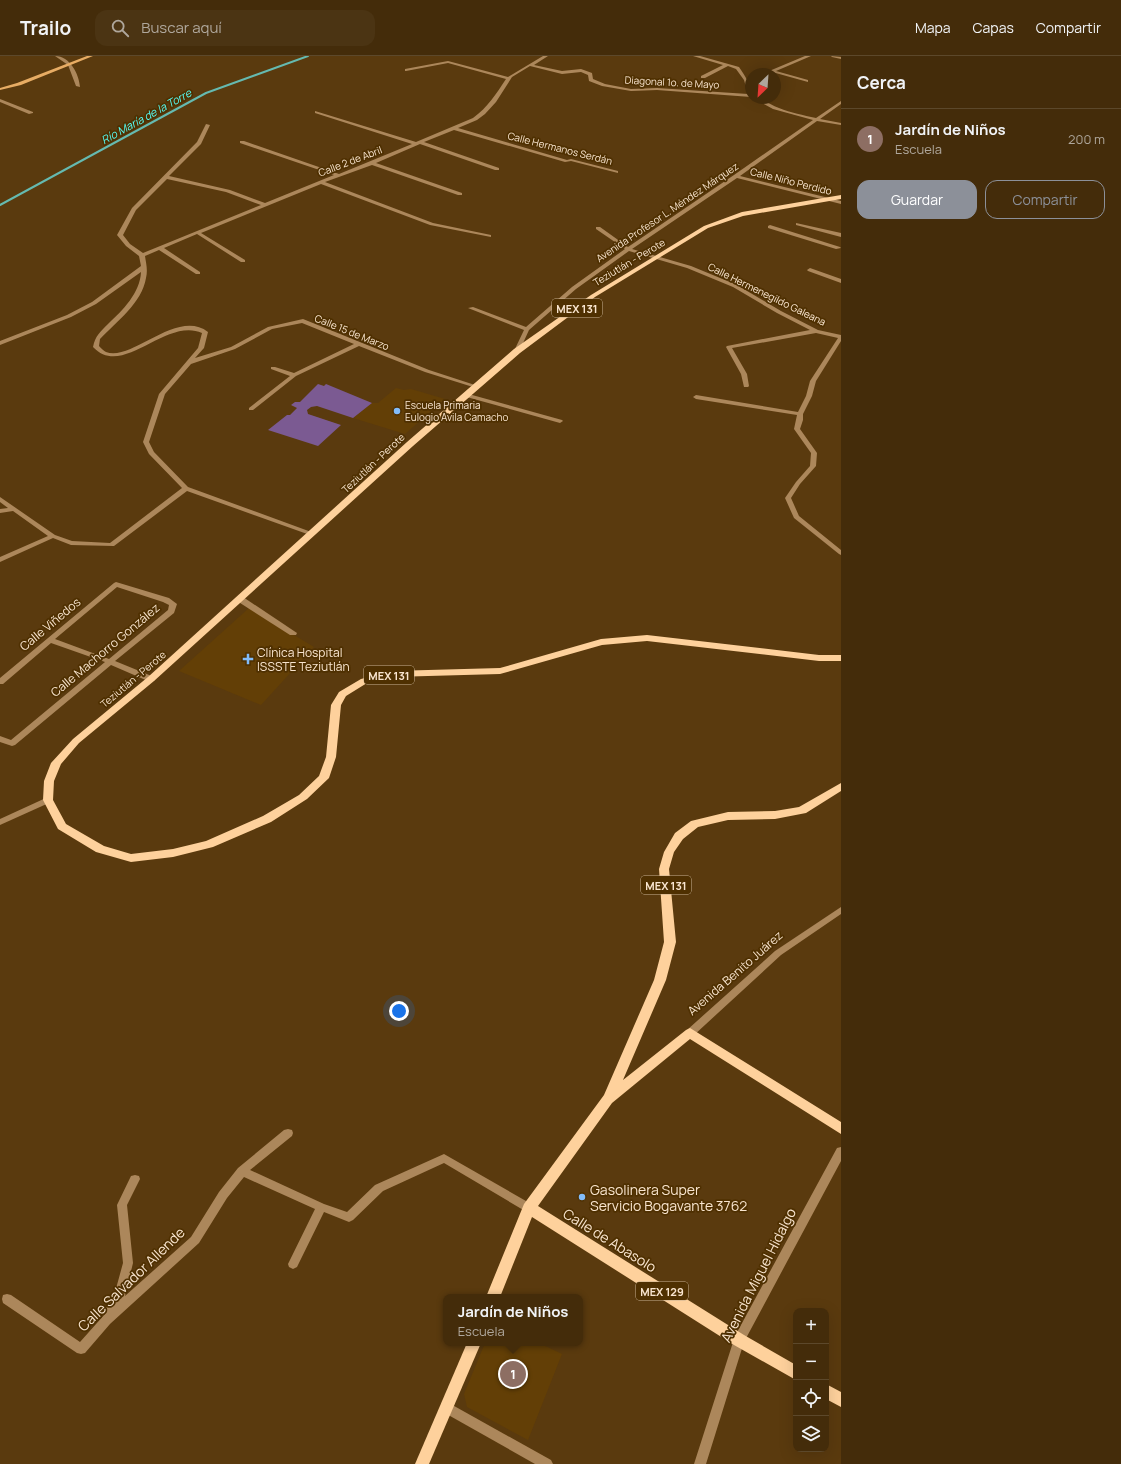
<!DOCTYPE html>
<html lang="es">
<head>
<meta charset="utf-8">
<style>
	body { margin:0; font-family:Manrope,sans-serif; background:#4b3413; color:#f1f3f6 }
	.controls { position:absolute; right:12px; bottom:12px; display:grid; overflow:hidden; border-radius:8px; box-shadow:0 4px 16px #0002 }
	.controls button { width:36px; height:36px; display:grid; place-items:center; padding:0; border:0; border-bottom:1px solid #5c482b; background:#442c0a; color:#f1f3f6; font:20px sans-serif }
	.compass { position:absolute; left:745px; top:12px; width:36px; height:36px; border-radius:50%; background:#442c0a; box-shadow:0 4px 16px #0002; rotate:205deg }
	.you { position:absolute; left:399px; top:955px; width:14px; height:14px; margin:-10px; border:3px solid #fff; border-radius:50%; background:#1a73e8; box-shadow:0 0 0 6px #1a73e833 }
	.badge { display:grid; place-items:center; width:26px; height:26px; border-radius:50%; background:#8c9099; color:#fff; font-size:13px; font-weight:700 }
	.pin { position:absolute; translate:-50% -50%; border:2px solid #fff; box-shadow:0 1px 4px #0006 }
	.popup { position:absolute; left:443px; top:1238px; width:140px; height:52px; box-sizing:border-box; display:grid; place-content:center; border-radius:8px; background:#442c0a; filter:drop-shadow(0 1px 3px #0005); font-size:13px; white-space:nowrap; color:#afa79c }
	.popup b { font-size:15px; color:#f1f3f6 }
	.popup::after { content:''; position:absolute; left:50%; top:100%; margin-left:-8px; border:8px solid transparent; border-top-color:#442c0a }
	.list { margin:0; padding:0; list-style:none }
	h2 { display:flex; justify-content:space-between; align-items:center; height:52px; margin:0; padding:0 16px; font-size:17px }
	h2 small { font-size:13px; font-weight:400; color:#afa79c }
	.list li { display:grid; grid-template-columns:26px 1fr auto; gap:12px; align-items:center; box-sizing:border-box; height:60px; padding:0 16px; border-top:1px solid #5c482b }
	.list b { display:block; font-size:15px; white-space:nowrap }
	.list p { margin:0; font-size:13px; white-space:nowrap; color:#afa79c }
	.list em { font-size:13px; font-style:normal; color:#afa79c }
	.actions { display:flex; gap:8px; padding:12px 16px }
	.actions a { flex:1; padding:9px 0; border:1px solid #8c9099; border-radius:12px; text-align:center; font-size:14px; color:#8c9099 }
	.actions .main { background:#8c9099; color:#fff }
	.icon { flex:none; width:22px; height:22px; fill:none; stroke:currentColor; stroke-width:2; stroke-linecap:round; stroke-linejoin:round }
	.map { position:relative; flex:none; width:841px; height:1408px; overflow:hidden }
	header { display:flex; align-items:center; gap:24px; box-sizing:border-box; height:56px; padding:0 20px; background:#442c0a; border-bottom:1px solid #5c482b }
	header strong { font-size:19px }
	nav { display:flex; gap:22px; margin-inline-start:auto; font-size:14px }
	.search { width:280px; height:36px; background:#4b3413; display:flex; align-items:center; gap:10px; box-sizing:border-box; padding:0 14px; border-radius:12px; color:#afa79c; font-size:15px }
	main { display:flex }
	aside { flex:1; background:#442c0a }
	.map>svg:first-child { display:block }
	.built { fill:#633f06 }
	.green { fill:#7b5a92 }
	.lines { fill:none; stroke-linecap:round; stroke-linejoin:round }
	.stream { stroke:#65bab0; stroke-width:2 }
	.street { fill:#ac875b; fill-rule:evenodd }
	.secondary { fill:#e7ac64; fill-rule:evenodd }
	.primary { fill:#fed19c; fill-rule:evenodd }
	.poi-dot { fill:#82bcfa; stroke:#4f3001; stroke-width:1.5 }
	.labels { text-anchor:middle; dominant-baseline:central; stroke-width:3.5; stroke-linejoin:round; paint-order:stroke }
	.far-street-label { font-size:10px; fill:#f9e5cf; stroke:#4f3001 }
	.far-poi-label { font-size:10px; fill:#f9e5cf; stroke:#4f3001; text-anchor:start }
	.far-water-label { font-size:11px; font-style:italic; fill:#56fef7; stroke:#4f3001 }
	.shield { fill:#4f3001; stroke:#c6af91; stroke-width:1 }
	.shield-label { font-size:11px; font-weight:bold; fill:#f9e5cf }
	.street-label { font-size:12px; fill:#f9e5cf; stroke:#4f3001 }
	.poi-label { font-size:12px; fill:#f9e5cf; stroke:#4f3001; text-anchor:start }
	.near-poi-label { font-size:14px; fill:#f9e5cf; stroke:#4f3001; text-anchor:start }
	.near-street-label { font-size:14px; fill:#f9e5cf; stroke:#4f3001 }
</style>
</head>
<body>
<header>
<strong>Trailo</strong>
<div class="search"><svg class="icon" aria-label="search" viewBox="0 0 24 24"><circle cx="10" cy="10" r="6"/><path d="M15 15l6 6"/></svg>Buscar aquí</div>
<nav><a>Mapa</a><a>Capas</a><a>Compartir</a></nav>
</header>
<main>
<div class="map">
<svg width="841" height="1408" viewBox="0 0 841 1408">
	<rect width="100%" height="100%" fill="#5a3a0e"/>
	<g class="built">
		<polygon points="396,332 404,334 411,333 445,343 405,378 353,362 372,347 378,347"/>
		<polygon points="249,552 314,591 261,649 179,615"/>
		<polygon points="485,1287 539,1287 562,1298 528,1384 467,1351 464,1338"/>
	</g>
	<polygon class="green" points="318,328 324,330 326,328 372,347 353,362 317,350 311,351 307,354 308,358 341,369 318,390 268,374 287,359 290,359 297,352 291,349 295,346 300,346"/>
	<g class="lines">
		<polyline class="stream" points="0,149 206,37 308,0"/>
		<g class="street">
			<path d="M 55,0 C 70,0 79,18 80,31 L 76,30 L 68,9 Z"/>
			<path d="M 543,0 L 548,0 L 534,9 L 562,15 L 581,13 L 592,17 L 593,23 L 605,28 L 631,33 L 657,32 L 748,38 L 744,24 L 736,13 L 728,10 L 705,22 L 701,22 L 701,20 L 723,9 L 693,0 L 700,0 L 739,11 C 746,21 751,29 751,41 L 657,34 L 631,35 L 602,30 L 589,25 L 588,19 L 581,16 L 562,18 L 530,10 L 512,21 L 496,46 L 485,58 L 477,64 L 458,72 L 567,104 L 571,103 L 618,115 L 618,117 L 571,105 L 565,106 L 454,74 L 424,86 L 499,112 L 499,114 L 495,114 L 420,88 L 376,107 L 462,137 L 462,139 L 458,139 L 372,109 L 325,126 L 433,167 L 491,179 L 491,181 L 430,169 L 321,128 L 201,177 L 245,204 L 245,206 L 241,206 L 197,178 L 164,192 L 200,216 L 200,218 L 196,218 L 159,194 L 145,200 C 146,207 148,214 146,222 C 142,247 116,266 100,283 L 99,290 C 101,292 104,295 106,296 C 132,306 177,252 208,276 L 204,292 L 195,302 L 231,291 L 268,271 L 303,263 L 429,314 L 478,330 L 477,331 L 473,331 L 425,316 L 359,290 L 296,320 L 253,354 L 249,354 L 249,352 L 290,320 L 271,313 L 271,311 L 275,311 L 294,317 L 354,288 L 302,267 L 272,273 L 235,293 L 191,308 L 165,338 L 149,386 L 154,396 L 188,431 L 314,477 L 314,479 L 310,479 L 187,435 L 114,490 L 71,489 L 53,482 L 0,506 L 0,501 L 48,480 L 13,455 L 0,457 L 0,453 L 8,452 L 0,446 L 0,441 L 55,479 L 72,485 L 110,487 L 182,432 L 149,398 L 143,386 L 159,338 L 198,292 L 202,277 C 165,261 123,323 93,291 C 95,280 100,276 108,268 C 123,254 140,237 141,216 L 96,248 L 71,261 L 0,289 L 0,285 L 67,259 L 92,246 L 141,210 L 139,200 L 126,190 L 117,179 L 132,152 L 197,86 L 206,68 L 210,69 L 201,88 L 169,120 L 230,134 L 265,147 L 334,119 L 240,87 L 240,85 L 244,85 L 339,118 L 412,88 L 315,57 L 315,55 L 416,86 L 473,62 C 488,51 496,38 506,23 L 448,7 L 406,15 L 405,15 L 405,13 L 448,5 L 508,21 ZM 167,123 L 226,136 L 261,149 L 143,197 L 130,188 L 123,179 L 136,154 Z"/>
			<polygon points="805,0 811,0 776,15 808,24 808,26 772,16 768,18 762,18"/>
			<polygon points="831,0 841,1 841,3 832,1"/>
			<path d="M 753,42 C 762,42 770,49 779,52 C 791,57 803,59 816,62 L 841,45 L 841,48 L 820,63 L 841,67 L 841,69 L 817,65 L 740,120 L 841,145 L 841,148 L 737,122 L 632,193 L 691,210 L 737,229 L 781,255 L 818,274 L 841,279 L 841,285 L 816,325 L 812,340 L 803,358 L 803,364 L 800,373 L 817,397 L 816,410 L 800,428 L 791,442 L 799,460 L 841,494 L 841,499 L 839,498 L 794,462 L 785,442 L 796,426 L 810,410 L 811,397 L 794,373 L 797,359 L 696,343 L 693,341 L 696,339 L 798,356 L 806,340 L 810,325 L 838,282 L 816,277 L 732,292 L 747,318 L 749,330 L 748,331 L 744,331 L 741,318 L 726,291 L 727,290 L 810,274 L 777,257 L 733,231 L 687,212 L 629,195 L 576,233 L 529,274 L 519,296 L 514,295 L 524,274 L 468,252 L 473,251 L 526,271 L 572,231 L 625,193 L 596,173 L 596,171 L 600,171 L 628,191 L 734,119 L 813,64 L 773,53 Z"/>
			<polygon points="0,43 33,56 33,57 29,58 0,46"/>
			<polygon points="796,167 841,177 841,181 796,169"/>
			<polygon points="770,169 840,191 841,192 836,193 768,172 768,170"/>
			<polygon points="810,212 841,223 841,227 808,215 807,214"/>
			<polygon points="465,337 562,364 563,365 560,367 463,340 463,338"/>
			<path d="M 116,526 L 169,542 L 177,548 L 174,557 L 115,605 L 154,621 L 155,623 L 154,625 L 148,625 L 111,609 L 15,689 L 12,690 L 0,686 L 0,680 L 11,684 L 105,606 L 51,587 L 3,628 L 0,628 L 0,622 L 114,527 ZM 117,531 L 163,546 L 169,549 L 168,554 L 109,603 L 55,583 Z"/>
			<polygon points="237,541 243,541 297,577 296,579 290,579 237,545 236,543"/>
			<polygon points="48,741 51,742 52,744 51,746 0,769 0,763"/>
			<polygon points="841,851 841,858 781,899 693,980 690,981 687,980 685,977 687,974 775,895"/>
			<polygon points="288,1073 292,1074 293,1077 292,1080 250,1114 324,1148 347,1156 375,1129 444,1098 533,1149 534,1152 533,1155 529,1157 525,1155 444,1107 383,1135 353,1164 349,1166 324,1156 297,1211 293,1213 289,1211 288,1208 315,1153 244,1121 227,1142 199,1187 110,1268 85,1297 81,1298 77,1297 3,1247 2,1243 3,1239 7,1238 11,1239 80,1286 105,1258 106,1252 114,1240 123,1207 117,1149 131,1120 135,1119 139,1120 140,1123 127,1149 133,1207 125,1240 191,1181 219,1136 238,1112 284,1074"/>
			<polygon points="841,1091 841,1105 744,1286 706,1408 694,1408 735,1280 837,1092"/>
			<polygon points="447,1346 551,1404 553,1408 535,1408 443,1356 441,1352 443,1348"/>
		</g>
		<polygon class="secondary" points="87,0 93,0 21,29 0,34 0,32 17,27"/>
		<g class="primary">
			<polygon points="841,139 841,143 743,160 708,172 595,241 520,297 413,390 154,625 79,687 61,708 54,725 53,744 66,768 104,790 131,798 173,793 206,785 263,760 299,739 319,720 326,701 331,649 339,636 361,623 392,615 500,612 601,583 647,579 819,599 841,599 841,605 819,605 647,585 602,589 500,618 392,621 367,627 346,640 341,649 336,701 329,722 307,743 271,766 213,791 173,801 131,806 96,796 58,773 43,744 44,725 51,707 73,683 148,621 407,386 514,293 591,239 704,170 742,156"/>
			<polygon points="841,727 841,735 806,757 775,763 728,764 698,771 683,783 674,796 669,813 676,886 666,924 623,1024 686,974 690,972 841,1066 841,1078 690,983 612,1047 538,1150 744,1279 796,1309 796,1324 734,1289 532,1161 500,1241 486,1241 524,1148 604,1039 654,924 664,886 659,813 664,796 675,777 691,765 728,756 775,755 799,751"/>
			<polygon points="467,1287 481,1287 429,1408 415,1408"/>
			<polygon points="826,1328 841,1336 841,1351 826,1343"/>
		</g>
	</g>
	<g class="poi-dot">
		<circle cx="397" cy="355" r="4"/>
		<path d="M246 597h4v4h4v4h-4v4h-4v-4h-4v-4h4z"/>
		<circle cx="582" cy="1141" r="4"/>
	</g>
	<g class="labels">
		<g class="far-street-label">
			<text transform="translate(672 26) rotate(3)">Diagonal 1o. de Mayo</text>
			<text transform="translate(560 92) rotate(14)">Calle Hermanos Serdán</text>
			<text transform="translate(350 105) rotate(-21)">Calle 2 de Abril</text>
			<text transform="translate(791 125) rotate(14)">Calle Niño Perdido</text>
			<text transform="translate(667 156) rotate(-34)">Avenida Profesor L. Méndez Márquez</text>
			<text transform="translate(629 206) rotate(-31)">Teziutlán - Perote</text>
			<text transform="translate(767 238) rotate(26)">Calle Hermenegildo Galeana</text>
			<text transform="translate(352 276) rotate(22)">Calle 15 de Marzo</text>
			<text transform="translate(373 407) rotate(-43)">Teziutlán - Perote</text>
			<text transform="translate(133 623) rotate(-40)">Teziutlán - Perote</text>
		</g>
		<g class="far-poi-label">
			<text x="405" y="349">Escuela Primaria<tspan x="405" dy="12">Eulogio Avila Camacho</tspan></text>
		</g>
		<g class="far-water-label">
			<text transform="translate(146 60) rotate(-29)">Río María de la Torre</text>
		</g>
		<g class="shield">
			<rect x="552" y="243" width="50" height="18" rx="3"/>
			<rect x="364" y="610" width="50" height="18" rx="3"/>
			<rect x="641" y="820" width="50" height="18" rx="3"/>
			<rect x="636" y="1226" width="52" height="18" rx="3"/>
		</g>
		<g class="shield-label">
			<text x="577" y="252">MEX 131</text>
			<text x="389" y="619">MEX 131</text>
			<text x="666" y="829">MEX 131</text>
			<text x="662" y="1235">MEX 129</text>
		</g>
		<g class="street-label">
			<text transform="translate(50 568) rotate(-40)">Calle Viñedos</text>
			<text transform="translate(105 594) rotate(-40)">Calle Machorro González</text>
			<text transform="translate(735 917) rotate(-41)">Avenida Benito Juárez</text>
		</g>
		<g class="poi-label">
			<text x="257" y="596">Clínica Hospital<tspan x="257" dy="14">ISSSTE Teziutlán</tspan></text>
		</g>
		<g class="near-poi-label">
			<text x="590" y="1133">Gasolinera Super<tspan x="590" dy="16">Servicio Bogavante 3762</tspan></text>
		</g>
		<g class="near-street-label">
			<text transform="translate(610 1184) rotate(32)">Calle de Abasolo</text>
			<text transform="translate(758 1219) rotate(-63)">Avenida Miguel Hidalgo</text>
			<text transform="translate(131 1223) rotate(-44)">Calle Salvador Allende</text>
		</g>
	</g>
</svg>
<div class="controls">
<button>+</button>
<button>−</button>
<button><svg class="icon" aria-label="locate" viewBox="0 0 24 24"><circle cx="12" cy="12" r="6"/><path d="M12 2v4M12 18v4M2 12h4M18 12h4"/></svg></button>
<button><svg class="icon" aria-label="layers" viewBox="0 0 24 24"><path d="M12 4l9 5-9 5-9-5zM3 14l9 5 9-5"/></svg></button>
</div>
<svg class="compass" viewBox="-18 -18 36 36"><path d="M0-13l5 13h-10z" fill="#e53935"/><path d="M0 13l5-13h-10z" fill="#afa79c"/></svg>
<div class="you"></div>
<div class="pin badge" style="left:513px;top:1318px;background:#8d6e63">1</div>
<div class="popup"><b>Jardín de Niños</b>Escuela</div>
</div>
<aside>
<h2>Cerca<small></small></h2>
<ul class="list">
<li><span class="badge" style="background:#8d6e63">1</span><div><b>Jardín de Niños</b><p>Escuela</p></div><em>200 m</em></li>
</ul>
<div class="actions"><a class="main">Guardar</a><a>Compartir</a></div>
</aside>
</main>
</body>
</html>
